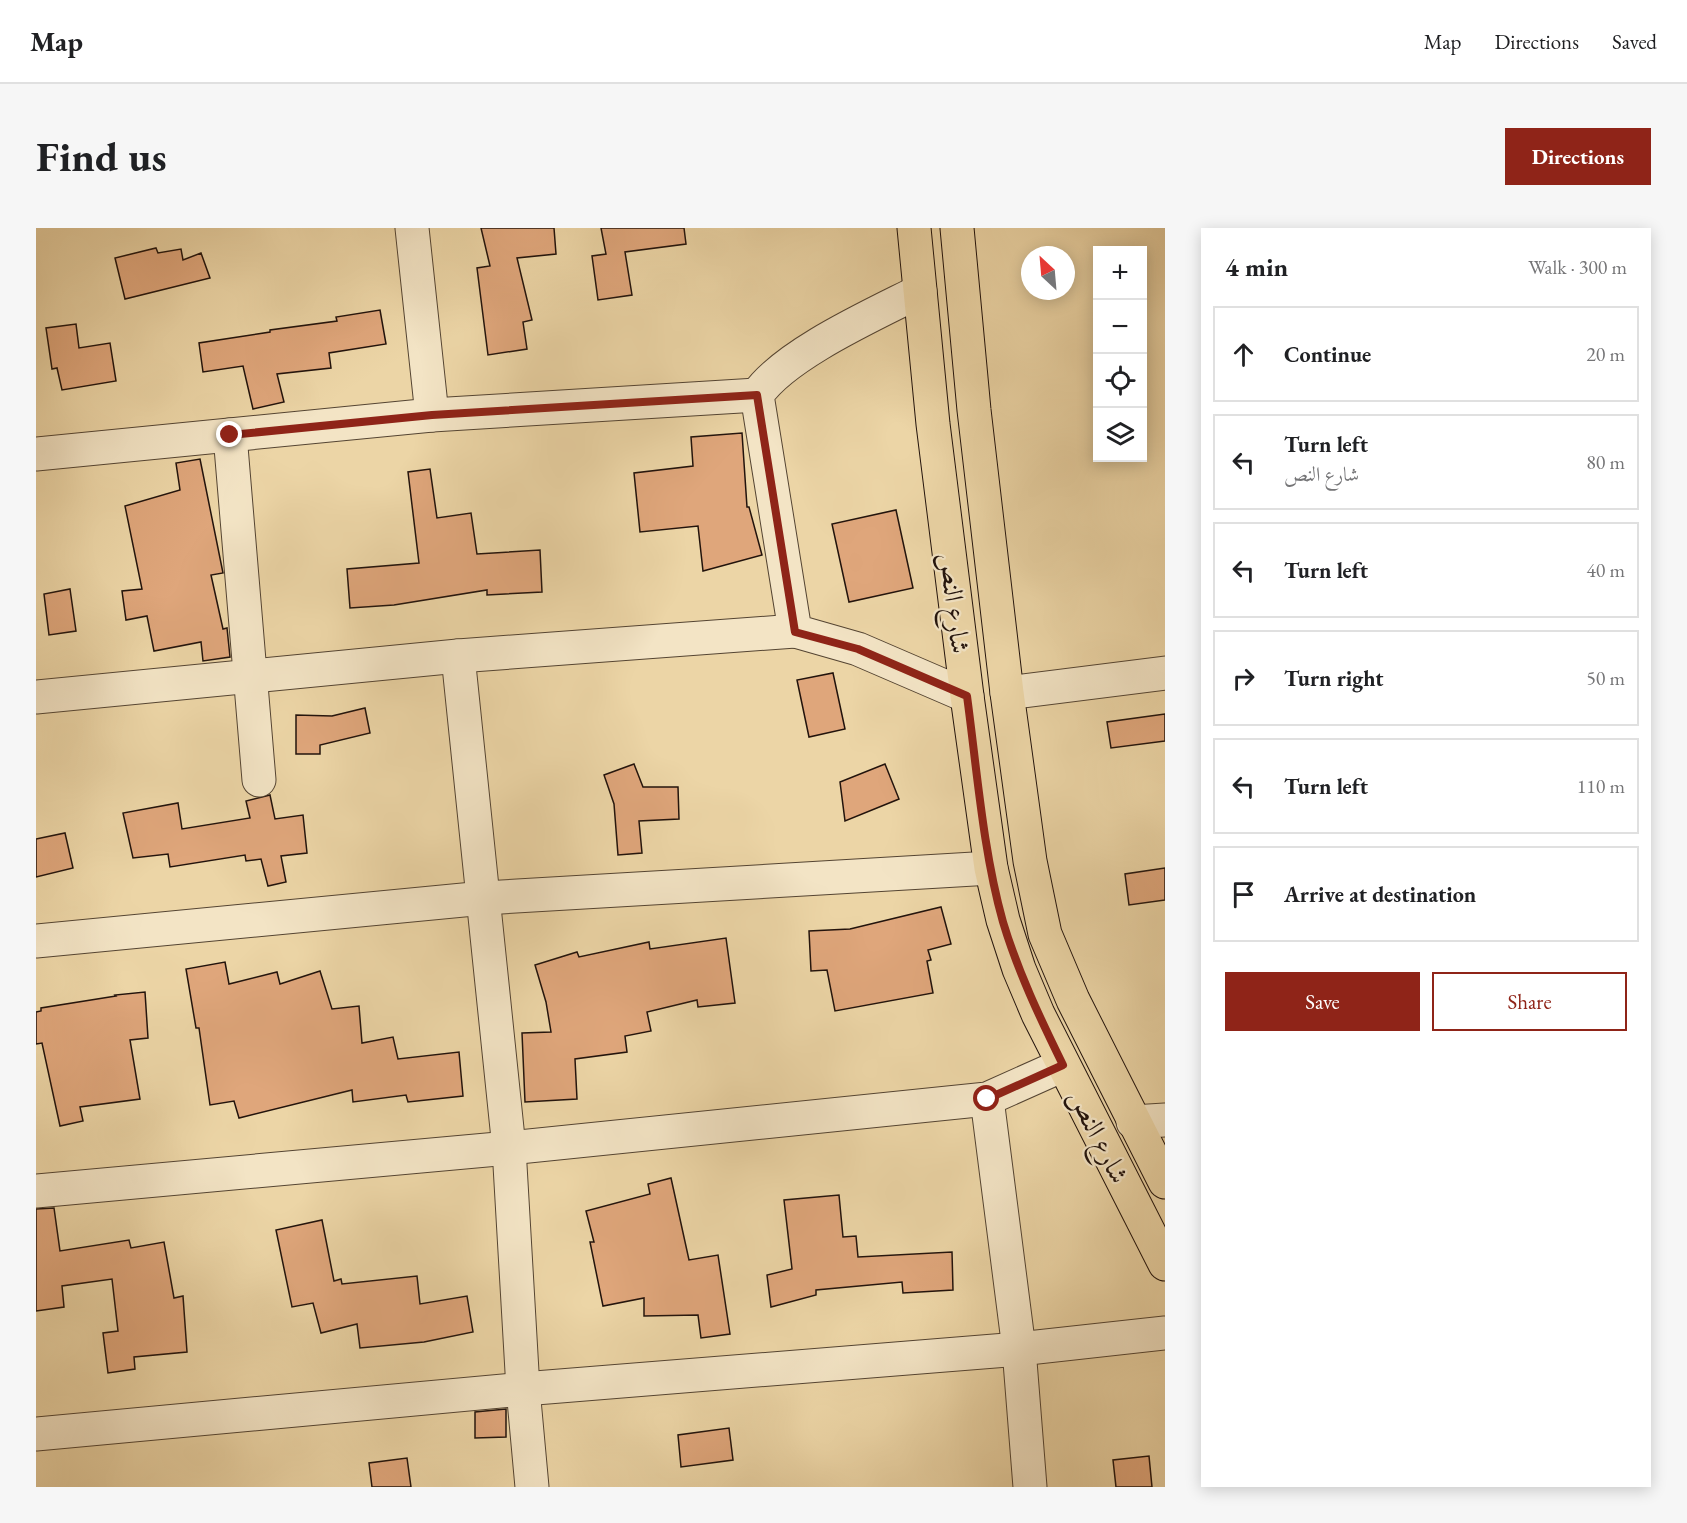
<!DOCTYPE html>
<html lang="en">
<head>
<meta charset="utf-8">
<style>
	body { margin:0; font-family:"EB Garamond",Amiri,serif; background:#f6f6f6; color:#202124 }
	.controls { position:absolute; right:18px; top:18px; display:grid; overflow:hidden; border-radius:0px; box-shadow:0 3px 15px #0003 }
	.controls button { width:54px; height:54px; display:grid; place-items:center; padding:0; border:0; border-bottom:2px solid #e0e0e0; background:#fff; color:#202124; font:30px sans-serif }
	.compass { position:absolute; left:985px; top:18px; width:54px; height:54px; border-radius:50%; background:#fff; box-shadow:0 3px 15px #0003; rotate:334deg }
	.stop { position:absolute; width:18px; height:18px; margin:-14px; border:4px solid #8f2418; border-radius:50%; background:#fff }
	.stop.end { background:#8f2418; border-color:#fff; box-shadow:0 2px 6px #0008 }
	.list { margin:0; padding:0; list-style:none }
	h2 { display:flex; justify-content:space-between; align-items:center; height:78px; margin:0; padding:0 24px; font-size:26px }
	h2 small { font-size:20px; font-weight:400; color:#757577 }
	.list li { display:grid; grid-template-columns:39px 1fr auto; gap:18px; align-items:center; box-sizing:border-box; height:96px; margin:0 12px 12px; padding:0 12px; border:2px solid #e0e0e0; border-radius:0px }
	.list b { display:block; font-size:22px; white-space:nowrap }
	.list p { margin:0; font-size:20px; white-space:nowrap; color:#757577 }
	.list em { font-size:20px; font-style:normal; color:#757577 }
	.actions { display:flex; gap:12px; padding:18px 24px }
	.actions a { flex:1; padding:14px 0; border:2px solid #8f2418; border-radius:0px; text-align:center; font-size:21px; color:#8f2418 }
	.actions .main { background:#8f2418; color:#fff }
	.icon { flex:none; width:33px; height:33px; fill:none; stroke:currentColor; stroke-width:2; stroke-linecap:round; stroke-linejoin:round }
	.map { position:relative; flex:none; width:1129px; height:1259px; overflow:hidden; border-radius:0px }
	header { display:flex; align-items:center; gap:36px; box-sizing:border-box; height:84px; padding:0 30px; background:#fff; border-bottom:2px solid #e0e0e0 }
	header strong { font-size:28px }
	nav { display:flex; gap:33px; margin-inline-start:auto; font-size:21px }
	.intro { display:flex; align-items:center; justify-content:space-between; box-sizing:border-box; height:144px; padding:0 36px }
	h1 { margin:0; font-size:42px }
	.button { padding:15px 27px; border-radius:0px; background:#8f2418; color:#fff; font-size:21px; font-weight:700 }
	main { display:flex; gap:36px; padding:0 36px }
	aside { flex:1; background:#fff; border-radius:0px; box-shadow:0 3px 15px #0003 }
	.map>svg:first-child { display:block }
	.building { fill:#dfa67b; stroke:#22130c; stroke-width:1.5 }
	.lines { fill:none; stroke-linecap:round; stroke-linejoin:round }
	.minor-casing { stroke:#544432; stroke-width:35 }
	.major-casing { stroke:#22130c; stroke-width:35 }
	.minor { stroke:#f3e4c5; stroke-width:33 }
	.major { stroke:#ecd5a6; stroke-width:33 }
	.route { stroke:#8f2418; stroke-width:8 }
	.labels { text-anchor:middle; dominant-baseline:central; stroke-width:4.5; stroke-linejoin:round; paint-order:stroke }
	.street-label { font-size:27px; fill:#22130c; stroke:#f3e4c5 }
</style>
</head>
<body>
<header>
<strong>Map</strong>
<nav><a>Map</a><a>Directions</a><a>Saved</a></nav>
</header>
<div class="intro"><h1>Find us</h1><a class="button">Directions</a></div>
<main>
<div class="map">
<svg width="1129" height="1259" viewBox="0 0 1129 1259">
	<rect width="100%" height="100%" fill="#ecd5a6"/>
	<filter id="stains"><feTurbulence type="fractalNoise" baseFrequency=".00333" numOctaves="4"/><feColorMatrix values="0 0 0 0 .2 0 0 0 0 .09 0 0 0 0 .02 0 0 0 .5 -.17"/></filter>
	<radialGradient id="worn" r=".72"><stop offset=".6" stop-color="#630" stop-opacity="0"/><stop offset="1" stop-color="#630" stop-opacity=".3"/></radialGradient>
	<g class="building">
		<polygon points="445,0 518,0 520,26 481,30 496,92 487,94 491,121 452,127 441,40 454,38"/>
		<polygon points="565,0 648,0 650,16 589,24 596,67 562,72 556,28 570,26"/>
		<polygon points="120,20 122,25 145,21 147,32 165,25 174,50 89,71 79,30"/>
		<polygon points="344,82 350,116 293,125 295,140 241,146 248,174 217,181 207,138 167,144 163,115 234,104 234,102 301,93 300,89"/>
		<polygon points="40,96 43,120 74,115 80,153 26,162 21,140 16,141 10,100"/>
		<polygon points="706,205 711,279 713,279 726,327 667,343 662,298 604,304 598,245 657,238 655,209"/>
		<polygon points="164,231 187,345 175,347 187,401 191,400 194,429 167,433 165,414 118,423 111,388 90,392 86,363 106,361 89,278 144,262 140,235"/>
		<polygon points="394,241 401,290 435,285 441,326 504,322 506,364 451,367 451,362 358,377 314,380 311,341 383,335 372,244"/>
		<polygon points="860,282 877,360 813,374 796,296"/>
		<polygon points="34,361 40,403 13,407 8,366"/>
		<polygon points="797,445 809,501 773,509 761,452"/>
		<polygon points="329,480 334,505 284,517 284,526 260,526 260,487 296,488"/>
		<polygon points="1129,486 1129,513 1075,520 1071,494"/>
		<polygon points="598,536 607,559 642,559 643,591 603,593 606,625 582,627 578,576 568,547"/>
		<polygon points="849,536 863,571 809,593 804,554"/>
		<polygon points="234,567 239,591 267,587 271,625 245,628 250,654 232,658 225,631 210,633 209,627 134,639 132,626 97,630 87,585 142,575 146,601 214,590 210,573"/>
		<polygon points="29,605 37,640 0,649 0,611"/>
		<polygon points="1129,640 1129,672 1093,677 1089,646"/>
		<polygon points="905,679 915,716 892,722 895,732 891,733 897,765 799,783 791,742 775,743 773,703 814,701"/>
		<polygon points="690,710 699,775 662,779 661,772 611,784 615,803 589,808 591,824 539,831 541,871 489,874 486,805 515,804 510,774 499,737 541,724 543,729 613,714 614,721"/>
		<polygon points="189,734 193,756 241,744 244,756 284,743 296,781 323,778 326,815 357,809 362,831 423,824 427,868 372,874 370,867 317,874 316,862 203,890 198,873 174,877 163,800 160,800 150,741"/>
		<polygon points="109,764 112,810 94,812 104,871 44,879 47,893 24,898 6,815 0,816 0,784 5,783 5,780 80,768 79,767"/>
		<polygon points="635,950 653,1032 682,1027 694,1106 665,1110 662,1087 608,1088 608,1070 567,1078 554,1014 558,1014 550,983 614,966 612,956"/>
		<polygon points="803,967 807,1009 820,1008 822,1029 916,1024 917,1062 867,1065 866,1054 780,1062 780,1067 735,1079 731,1047 756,1041 748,972"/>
		<polygon points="18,980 24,1023 93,1012 95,1020 128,1014 138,1070 147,1068 151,1124 98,1129 99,1141 72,1145 67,1105 82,1103 76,1051 26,1058 28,1079 0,1083 0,981"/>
		<polygon points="286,992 298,1053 305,1051 306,1056 381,1048 384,1076 431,1068 437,1104 388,1114 324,1120 321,1096 285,1105 277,1075 256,1079 240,1002"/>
		<polygon points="470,1181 470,1209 439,1210 439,1184"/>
		<polygon points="693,1200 697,1232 645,1239 642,1207"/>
		<polygon points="1113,1228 1116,1259 1080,1259 1077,1232"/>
		<polygon points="371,1230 375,1259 336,1259 333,1235"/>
	</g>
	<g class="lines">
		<g class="minor-casing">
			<g id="minor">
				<polyline points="376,0 396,187"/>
				<path d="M 884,63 C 839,86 749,126 721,167 L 759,403 L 822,421 L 931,468"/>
				<polyline points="194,207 223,552"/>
				<polyline points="0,226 396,187 721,167"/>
				<polyline points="422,428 473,920 487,1161 496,1259"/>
				<polyline points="971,465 1129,445"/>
				<polyline points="0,469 422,428 759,403"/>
				<polyline points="0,713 448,670 955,640"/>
				<polyline points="951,871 983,1121 994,1259"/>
				<polyline points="1097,894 1129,892"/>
				<polyline points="0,963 473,920 951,871 1027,837"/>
				<polyline points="0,1206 487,1161 983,1121 1129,1105"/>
			</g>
		</g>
		<g class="major-casing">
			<g id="major">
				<polyline points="878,0 897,196 931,468 955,640 967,692 983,741 1002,786 1129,1036"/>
				<polyline points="921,0 938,182 971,465 994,633 1002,672 1009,706 1037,772 1129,954"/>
			</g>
		</g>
		<use href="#minor" class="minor"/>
		<use href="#major" class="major"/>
	</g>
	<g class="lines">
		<path class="route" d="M 194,207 L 396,187 L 721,167 L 759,404 L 822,421 L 931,468 C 941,542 947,623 967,694 C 982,744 1004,790 1027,837 L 951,871"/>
	</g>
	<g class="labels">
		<g class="street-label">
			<text transform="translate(919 375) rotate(83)">شارع النص</text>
			<text transform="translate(1063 908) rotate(63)">شارع النص</text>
		</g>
	</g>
	<rect width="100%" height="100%" filter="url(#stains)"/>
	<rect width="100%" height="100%" fill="url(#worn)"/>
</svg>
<div class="controls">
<button>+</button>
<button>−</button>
<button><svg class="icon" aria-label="locate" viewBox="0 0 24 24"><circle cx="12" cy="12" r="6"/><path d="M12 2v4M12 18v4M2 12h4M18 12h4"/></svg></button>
<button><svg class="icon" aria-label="layers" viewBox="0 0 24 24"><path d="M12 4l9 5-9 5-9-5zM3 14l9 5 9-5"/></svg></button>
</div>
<svg class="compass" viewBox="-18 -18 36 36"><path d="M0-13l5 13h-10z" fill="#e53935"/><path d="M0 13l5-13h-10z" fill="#757577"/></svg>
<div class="stop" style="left:951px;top:871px"></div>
<div class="stop end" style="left:194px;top:207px"></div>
</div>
<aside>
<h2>4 min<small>Walk · 300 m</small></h2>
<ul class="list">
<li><svg class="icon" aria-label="ahead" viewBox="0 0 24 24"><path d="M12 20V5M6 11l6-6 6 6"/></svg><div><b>Continue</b></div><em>20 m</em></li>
<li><svg class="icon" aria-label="left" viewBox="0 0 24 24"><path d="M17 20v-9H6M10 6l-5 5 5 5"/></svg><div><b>Turn left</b><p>شارع النص</p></div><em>80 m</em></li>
<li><svg class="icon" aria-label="left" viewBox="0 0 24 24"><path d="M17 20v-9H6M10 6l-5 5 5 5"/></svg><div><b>Turn left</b></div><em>40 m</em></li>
<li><svg class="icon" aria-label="right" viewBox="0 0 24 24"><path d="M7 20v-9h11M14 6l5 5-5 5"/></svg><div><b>Turn right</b></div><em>50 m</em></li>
<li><svg class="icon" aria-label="left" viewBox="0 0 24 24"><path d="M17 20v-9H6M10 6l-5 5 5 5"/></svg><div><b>Turn left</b></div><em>110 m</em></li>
<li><svg class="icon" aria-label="arrive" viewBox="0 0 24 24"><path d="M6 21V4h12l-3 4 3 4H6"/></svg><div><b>Arrive at destination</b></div></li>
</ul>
<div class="actions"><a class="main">Save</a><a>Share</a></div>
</aside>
</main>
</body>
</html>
